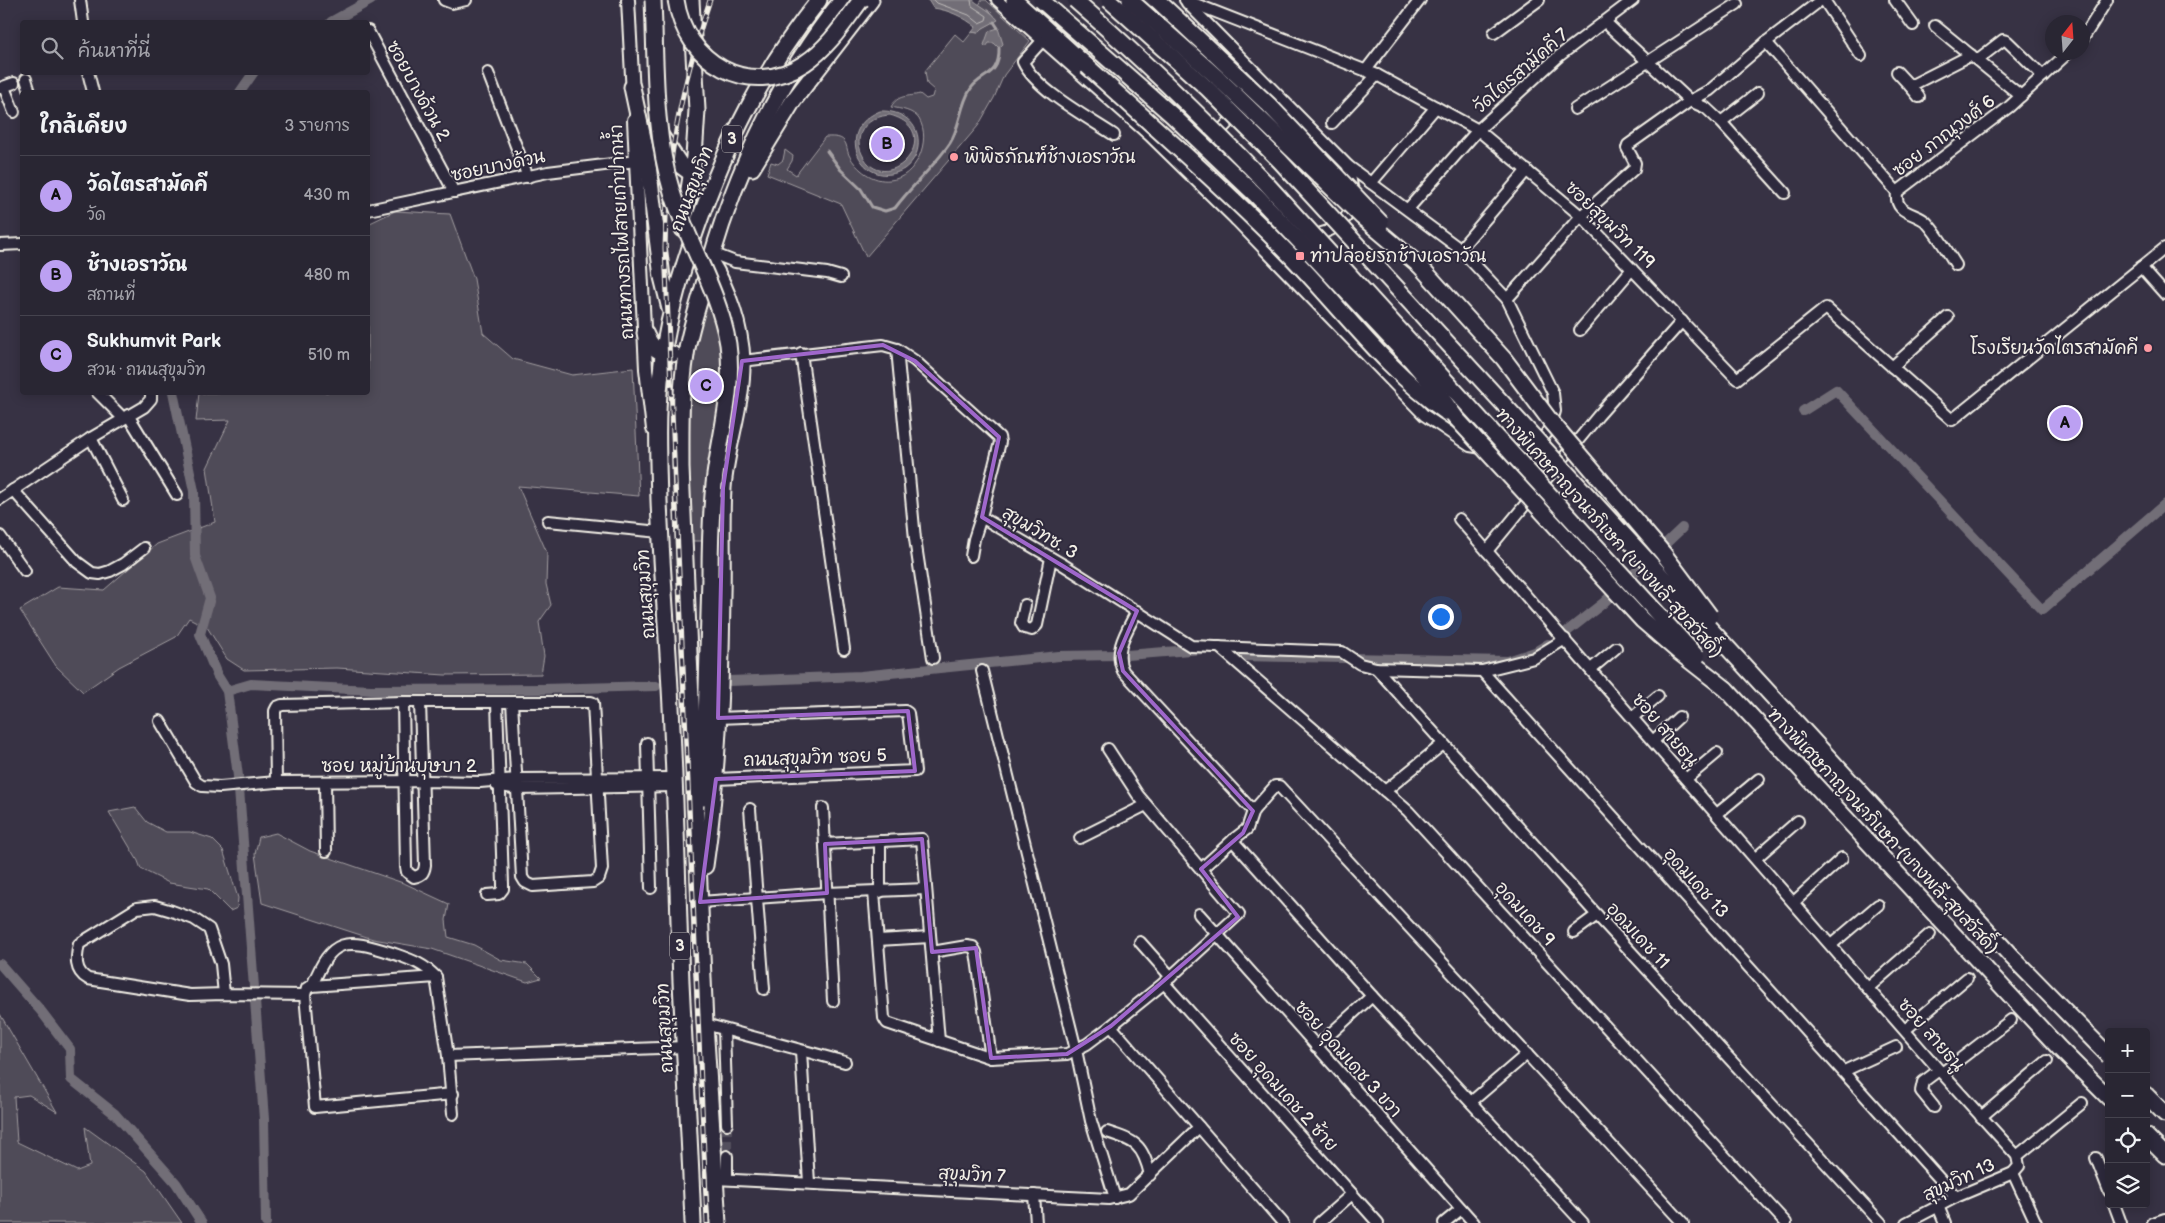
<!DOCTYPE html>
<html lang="th">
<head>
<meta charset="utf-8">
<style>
	body { margin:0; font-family:"Balsamiq Sans","Playpen Sans Thai",sans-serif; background:#35323f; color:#f1f3f6 }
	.controls { position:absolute; right:15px; bottom:15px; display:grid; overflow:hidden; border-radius:5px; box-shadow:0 2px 12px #0003 }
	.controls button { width:45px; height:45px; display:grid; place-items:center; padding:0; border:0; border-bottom:1px solid #45434e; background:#292633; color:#f1f3f6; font:25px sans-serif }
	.compass { position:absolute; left:2045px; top:15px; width:45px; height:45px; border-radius:50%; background:#292633; box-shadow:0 2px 12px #0003; rotate:17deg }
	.you { position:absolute; left:1440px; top:616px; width:18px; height:18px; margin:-12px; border:4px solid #fff; border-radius:50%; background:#1a73e8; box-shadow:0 0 0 8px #1a73e833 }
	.badge { display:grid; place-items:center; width:32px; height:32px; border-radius:50%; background:#bca0f2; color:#111; font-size:16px; font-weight:700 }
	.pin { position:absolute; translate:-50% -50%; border:2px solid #fff; box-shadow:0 1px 5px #0006 }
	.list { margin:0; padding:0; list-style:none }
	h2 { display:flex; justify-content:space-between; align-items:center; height:65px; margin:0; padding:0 20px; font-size:21px }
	h2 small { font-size:16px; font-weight:400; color:#a5a5ac }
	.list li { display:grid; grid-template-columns:32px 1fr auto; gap:15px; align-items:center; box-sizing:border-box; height:80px; padding:0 20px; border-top:1px solid #45434e }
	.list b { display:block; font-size:19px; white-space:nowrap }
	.list p { margin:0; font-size:16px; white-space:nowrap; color:#a5a5ac }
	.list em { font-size:16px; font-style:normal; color:#a5a5ac }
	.icon { flex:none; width:28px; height:28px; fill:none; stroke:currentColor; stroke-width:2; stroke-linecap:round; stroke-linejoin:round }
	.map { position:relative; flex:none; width:2165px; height:1223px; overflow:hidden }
	.search { position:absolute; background:#292633; box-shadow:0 2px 12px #0003; left:20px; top:20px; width:350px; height:55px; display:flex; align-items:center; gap:12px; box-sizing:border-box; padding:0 18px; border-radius:5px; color:#a5a5ac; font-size:19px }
	.panel { position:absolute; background:#292633; box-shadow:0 2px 12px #0003; left:20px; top:90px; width:350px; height:305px; border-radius:5px }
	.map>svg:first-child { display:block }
	.green { fill:#504b59; stroke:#a29ea0 }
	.water { fill:#726e77; stroke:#a6a2a4; fill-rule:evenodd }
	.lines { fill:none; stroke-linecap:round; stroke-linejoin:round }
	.shore { stroke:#c0bdbb; stroke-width:1 }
	.stream { stroke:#a6a2a4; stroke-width:3 }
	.canal { stroke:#726e77; stroke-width:10 }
	.minor-tunnel { stroke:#534f5d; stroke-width:10; stroke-dasharray:10 5; stroke-linecap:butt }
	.minor-casing { stroke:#f4f1e8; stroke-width:14 }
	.major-casing { stroke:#f4f1e8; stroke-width:16 }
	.highway-casing { stroke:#f4f1e8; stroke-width:19 }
	.minor { stroke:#2f2a3d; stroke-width:10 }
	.major { stroke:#2f2a3d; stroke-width:12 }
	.highway { stroke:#2f2a3d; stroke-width:15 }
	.rail-casing { stroke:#f4f1e8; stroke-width:5 }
	.rail { stroke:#2f2a3d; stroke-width:3; stroke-dasharray:9; stroke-linecap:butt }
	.highway-bridge-casing { stroke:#f4f1e8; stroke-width:19; stroke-linecap:butt }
	.highway-bridge { stroke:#2f2a3d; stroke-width:15 }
	.marked { fill:none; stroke:#9f67cb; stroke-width:4; stroke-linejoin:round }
	.poi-dot { fill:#ff9aa2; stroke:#2f2a3d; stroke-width:2 }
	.labels { text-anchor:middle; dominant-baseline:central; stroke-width:4; stroke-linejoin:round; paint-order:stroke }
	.shield { fill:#2f2a3d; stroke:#b9b5b5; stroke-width:1 }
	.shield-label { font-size:16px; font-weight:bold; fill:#f4f1e8 }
	.street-label { font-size:18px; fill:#f4f1e8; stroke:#2f2a3d }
	.poi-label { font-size:18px; fill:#f4f1e8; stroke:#2f2a3d; text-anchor:start }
</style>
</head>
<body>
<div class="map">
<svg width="2165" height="1223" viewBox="0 0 2165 1223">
	<rect width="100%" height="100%" fill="#373244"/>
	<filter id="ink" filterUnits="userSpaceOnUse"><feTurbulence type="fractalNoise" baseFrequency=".02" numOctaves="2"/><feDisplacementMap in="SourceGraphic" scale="10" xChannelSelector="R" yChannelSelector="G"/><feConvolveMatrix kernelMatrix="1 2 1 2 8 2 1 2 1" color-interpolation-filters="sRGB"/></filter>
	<g filter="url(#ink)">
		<g class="green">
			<path d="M 982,0 L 986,0 L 1030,41 L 1004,75 L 994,98 L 978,126 L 866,257 L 841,204 L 767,174 L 771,162 L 778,164 L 783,160 L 785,150 L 793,156 L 792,161 L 787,169 L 796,175 L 825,137 C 831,137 840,136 844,141 C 847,144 847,151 849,155 C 857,170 873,182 890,180 C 916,178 932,140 919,119 C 913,110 900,109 891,107 C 898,94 908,97 920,94 L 926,99 L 932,97 L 934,90 L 927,84 L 925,71 L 955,34 L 964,42 L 972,32 L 978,33 L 983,28 L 997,20 L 992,13 L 979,5 Z"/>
			<polygon points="395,211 450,214 474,279 483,333 513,359 572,375 633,368 639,496 518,486 547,553 546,584 551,605 539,622 544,656 541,674 445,675 337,668 244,670 227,659 207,627 189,618 176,637 119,667 83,692 56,666 20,610 58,587 104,590 157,544 215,522 207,468 230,420 196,421 199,393 368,392 368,224"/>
			<polygon points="718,303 728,346 710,541 685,541 681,468 698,306"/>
			<polygon points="135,807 147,822 166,832 190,832 212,839 223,850 238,898 237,908 230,911 208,889 169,883 141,869 138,861 109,812"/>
			<polygon points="276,833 310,851 406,884 449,904 446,920 448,937 474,945 501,960 527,964 541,978 527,982 432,949 373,939 262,903 255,854 259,837"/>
			<polygon points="0,1014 57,1112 29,1095 14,1097 17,1142 77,1171 90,1166 85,1127 146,1171 182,1223 0,1223"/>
		</g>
		<g class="water">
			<path d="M 928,0 L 973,0 C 982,7 991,11 998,20 L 983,28 L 978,33 L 972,32 L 976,27 C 964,17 949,10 933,8 Z"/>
			<polygon points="998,28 1003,44 999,48 994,43 989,43 986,47 984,45 989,31"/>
			<path d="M 880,111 C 901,110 921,123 918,147 C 917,156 911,164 904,169 C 865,193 830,131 880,111 ZM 890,115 C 950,132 885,202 862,154 C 852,133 869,116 890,115 Z"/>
		</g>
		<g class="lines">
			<polyline class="shore" points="934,0 937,3 969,15 979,23 986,20 987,16 972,6 971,0"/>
			<g class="stream">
				<polyline points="994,22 998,28"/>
				<path d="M 827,151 L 841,170 L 861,189 L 872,207 L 885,211 L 895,208 C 912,185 934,167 950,143 C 960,127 960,106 970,90 C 980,73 1000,78 999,48"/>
			</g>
			<g class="canal">
				<polyline points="331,22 371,0"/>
				<polyline points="240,92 254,72"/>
				<polyline points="173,392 194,491 195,556 210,598 200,634 217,675 227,691 238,776 264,1119 266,1223"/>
				<polyline points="1803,411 1836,390 2042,610 2165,504"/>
				<polyline points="1565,633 1602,604 1682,528"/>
				<polyline points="1222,649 1241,656 1508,661 1535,652 1548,644"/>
				<polyline points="1127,655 1203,649"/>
				<polyline points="729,681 861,676 1059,656 1117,655"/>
				<polyline points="227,691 251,684 371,690 542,689 656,686"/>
				<polyline points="0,964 41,1011 70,1049 71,1079 115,1114 176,1183 202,1223"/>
			</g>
			<polyline class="minor-tunnel" points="727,1124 727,1156"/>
			<g class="minor-casing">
				<g id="minor">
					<polyline points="80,0 83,22"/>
					<polyline points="444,0 452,3 466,0"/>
					<polyline points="997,0 1149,135 1236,220 1241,222"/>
					<polyline points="1185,0 1377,75 1478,130 1581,216 1737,379 1826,308 1952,420 2165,248"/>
					<polyline points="1824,0 1861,56"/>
					<polyline points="1895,0 1913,25"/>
					<polyline points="1187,3 1348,166 1460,249 1507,299 1553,393 1555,411 1551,425 1546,434 1531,447 1520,451 1500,451 1470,446 1424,415 1236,220"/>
					<polyline points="1605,22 1690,101 1706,108 1721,122 1785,193"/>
					<polyline points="1935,26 2021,96"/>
					<polyline points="368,31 454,192"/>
					<polyline points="1494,33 1539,0"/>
					<polyline points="2082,40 2107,0"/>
					<path d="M 1042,41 L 1023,62 C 1036,90 1087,117 1114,135"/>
					<polyline points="1766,42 1897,192 2009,107 2069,52"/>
					<polyline points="1977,60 2003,40 2007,41 2043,76"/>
					<polyline points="1366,70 1420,0"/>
					<polyline points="88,72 93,92"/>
					<polyline points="1897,72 1910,86 1971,55"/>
					<polyline points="488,73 528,177"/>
					<polyline points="26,79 30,92"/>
					<polyline points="1910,86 1919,97"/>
					<polyline points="4,87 14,112"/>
					<polyline points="0,88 14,83"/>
					<polyline points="1575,109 1737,4"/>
					<polyline points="1721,122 1758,93"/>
					<polyline points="1332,123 1377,75"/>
					<polyline points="1186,163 1194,158 1250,100"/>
					<polyline points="1371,183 1436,107"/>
					<path d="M 1897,192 C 1894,216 1918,212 1927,223 C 1938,235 1947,251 1956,265"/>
					<polyline points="1408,209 1478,130 1559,56 1633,0"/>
					<polyline points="368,210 548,172 636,161"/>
					<path d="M 1267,230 C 1296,240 1348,240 1352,200 C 1354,188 1350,177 1348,166"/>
					<polyline points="0,245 22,244"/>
					<polyline points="1460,249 1527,170"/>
					<polyline points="712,253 735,262 827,273 841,277"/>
					<polyline points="2141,267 2165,294"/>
					<polyline points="1507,299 1581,216 1634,169 1635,163 1627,148 1628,145 1690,101 1710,90 1766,42 1821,0"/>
					<polyline points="1580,330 1632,269"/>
					<polyline points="897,349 915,539 933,658"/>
					<polyline points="801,353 844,649"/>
					<polyline points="742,361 883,345 897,349 915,361 999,437 1000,442 981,517 1062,564 1191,646 1342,652 1360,664 1376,668 1482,671 1956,1197"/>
					<polyline points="1892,367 1948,317"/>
					<polyline points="97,392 123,418"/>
					<polyline points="128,415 177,495"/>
					<polyline points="91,438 123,500"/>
					<polyline points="13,490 77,562 92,573 100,574 110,571 123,564 144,548"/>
					<polyline points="0,499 91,438 144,407 151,399 151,392"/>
					<polyline points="1459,519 1939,1070 2017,1156 2019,1166 2013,1173 1956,1197 1906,1223"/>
					<polyline points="548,521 660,532"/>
					<polyline points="0,536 25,571"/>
					<polyline points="1487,551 1598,416 1682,321"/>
					<polyline points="971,556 974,539 981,517"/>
					<polyline points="1025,605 1021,623 1024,628 1032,630 1037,625 1051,558"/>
					<path d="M 1137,611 C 1127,631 1113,650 1123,671 L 1253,811 L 1247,829 L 1234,839 L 1234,842 L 1372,996 L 1583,1223"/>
					<polyline points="1219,647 1408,811 1786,1223"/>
					<polyline points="1376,668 1597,915 1881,1223"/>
					<polyline points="1591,669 1616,648"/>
					<polyline points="982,671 1076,1050 1091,1121 1115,1198"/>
					<polyline points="1482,671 1534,658 1565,639"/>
					<path d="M 403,702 L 406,867 L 407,872 L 414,877 C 422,875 424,873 425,865 L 420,702"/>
					<polyline points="1633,717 1658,696"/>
					<polyline points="160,721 196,782 202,786 220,787 276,782 424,781 480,782 517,779 675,778"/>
					<polyline points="1653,741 1679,717"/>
					<polyline points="647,743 651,888"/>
					<polyline points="716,779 915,771 908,713 905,711 718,718"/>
					<polyline points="1686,779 1717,753"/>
					<polyline points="276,782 275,711 277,707 282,705 403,702 591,702 593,703 602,869 599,878 593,882 533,886 525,882 522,877 512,702"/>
					<polyline points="325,782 326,851"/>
					<polyline points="496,785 518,789 674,786"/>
					<polyline points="1385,791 1443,744"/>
					<polyline points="823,808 833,1001"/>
					<polyline points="750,809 764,989"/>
					<polyline points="1253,811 1275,786 1279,786 1683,1223"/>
					<polyline points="1717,814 1759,779"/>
					<polyline points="1080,838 1146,805"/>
					<polyline points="880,841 880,892"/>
					<polyline points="825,844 922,839 939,1041"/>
					<polyline points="1756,858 1798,821"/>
					<polyline points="1201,869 1234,839"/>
					<polyline points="874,892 884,1018 887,1023 991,1058 1067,1054 1087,1044 1111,1026 1164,983 1239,914 1138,795 1108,749"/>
					<polyline points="487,895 499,894 503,889 503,884 497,702"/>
					<polyline points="700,902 827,893 926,889"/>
					<polyline points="1794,902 1842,858"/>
					<polyline points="1199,914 1474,1223"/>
					<polyline points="1574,932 1597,915"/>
					<polyline points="878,940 930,937"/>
					<polyline points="1140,942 1171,977"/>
					<polyline points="1831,945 1878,905"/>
					<polyline points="932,952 967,946 973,947 976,952 991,1058"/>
					<polyline points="1164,983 1378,1223"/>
					<path d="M 312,986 C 332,937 345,938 392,953 C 409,959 423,963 436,977"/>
					<polyline points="1868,988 1930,934"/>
					<path d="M 224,994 L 190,995 L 88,979 C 74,971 76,958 79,944 L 137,908 L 155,906 L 172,911 L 194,919 L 209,929 L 221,964 L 224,994 L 305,995"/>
					<polyline points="705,1024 845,1062"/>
					<polyline points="1111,1026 1283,1223"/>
					<polyline points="724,1030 727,1124"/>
					<polyline points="1905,1030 1967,978"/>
					<polyline points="1316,1047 1372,996"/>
					<polyline points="801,1051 809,1183"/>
					<polyline points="448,1056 453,1114"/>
					<polyline points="1844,1071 1896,1047"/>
					<polyline points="1942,1073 2011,1020"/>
					<polyline points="453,1094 315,1107 305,995 307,988 312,986 436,977 448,1056 685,1047"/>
					<polyline points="1471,1102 1527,1054"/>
					<polyline points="1934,1107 1921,1091 1923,1082 1939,1070"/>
					<polyline points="1981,1117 2047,1061"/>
					<path d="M 1107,1132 C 1135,1141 1143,1144 1150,1175"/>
					<polyline points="727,1156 727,1179"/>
					<polyline points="2017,1156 2082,1103"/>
					<polyline points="2096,1158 2109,1191"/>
					<polyline points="2013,1173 2036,1223"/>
					<polyline points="715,1179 1109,1199 1129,1194 1199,1127"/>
					<polyline points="1034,1195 1036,1223"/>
					<polyline points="2114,1204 2121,1223"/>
					<polyline points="1938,1206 1945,1223"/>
					<polyline points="1319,1223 1352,1194"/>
					<polyline points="1444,1223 1461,1209"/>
					<polyline points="2153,1223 2165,1219"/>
				</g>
			</g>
			<g class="major-casing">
				<g id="major">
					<polyline points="628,0 633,95"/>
					<polyline points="634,120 646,369 653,429"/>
				</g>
			</g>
			<g class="highway-casing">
				<g id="highway">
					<polyline points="1014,0 1087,66"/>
					<polyline points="632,87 647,157 662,277 670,309"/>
					<polyline points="659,133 681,166 692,174"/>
					<polyline points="752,168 793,101 871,0"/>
					<polyline points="683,229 694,157 697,110 691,0"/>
					<path d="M 645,333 C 651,347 657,353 672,354"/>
					<polyline points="1726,689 2059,1048 2109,1098"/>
					<polyline points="704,798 710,577"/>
					<path d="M 705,866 C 718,776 721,685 722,594 C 723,559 721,523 723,488 C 726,446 743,404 742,361 C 741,328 728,289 710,261"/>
					<polyline points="2146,1095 2165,1114"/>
					<polyline points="2146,1136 2165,1155"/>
					<path d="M 693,1223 C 690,1143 685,1063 681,982 C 678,898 676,813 672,729 C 669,653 662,577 659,501 C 658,461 656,421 660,381 C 665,327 679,278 697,227 C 727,142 762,71 819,0"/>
					<path d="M 718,1223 L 705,1024 L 681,468 C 681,431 680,392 686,355 C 689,332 697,310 703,288 C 730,183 774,85 842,0"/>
				</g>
			</g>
			<use href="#minor" class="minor"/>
			<use href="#major" class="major"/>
			<use href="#highway" class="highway"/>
			<g class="rail-casing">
				<path id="rail" d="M 707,1223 L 665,248 C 666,159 682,84 710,0"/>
			</g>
			<use href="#rail" class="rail"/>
			<g class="highway-bridge-casing">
				<g id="highway-bridge">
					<path d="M 653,0 C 656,63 653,130 672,192 C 688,244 719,290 728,344 C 734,387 721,432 715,475 C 711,509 710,543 710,577"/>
					<path d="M 676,0 C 685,62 749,100 805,63 C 829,47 844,23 861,0"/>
					<polyline points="1041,0 1172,115 1257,196 1410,359 1433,386 1456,418 1642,620 1680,653 1726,689"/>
					<path d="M 1075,0 C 1141,58 1204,119 1265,182 L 1697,657"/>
					<polyline points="1109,0 1208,89 1280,161 2012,957 2109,1056"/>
					<polyline points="1130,0 1218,78 1362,217 1420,266 1504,359 1549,419 1663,553 1710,616"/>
					<polyline points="1157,0 1269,105 1381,223"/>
					<path d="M 1087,66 C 1153,126 1221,185 1284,249 C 1338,303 1383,368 1446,412"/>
				</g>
			</g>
			<use href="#highway-bridge" class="highway-bridge"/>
		</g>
	</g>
	<path class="marked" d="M 883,345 L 915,361 L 999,437 L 982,517 L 1137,611 L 1119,653 L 1123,671 L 1253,811 L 1243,833 L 1201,869 L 1238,917 L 1111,1026 L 1067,1054 L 991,1058 L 976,948 L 932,952 L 922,839 L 825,844 L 827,893 L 700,902 L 716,779 L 915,771 L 908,711 L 718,718 L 723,488 L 742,361 Z"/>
	<g class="poi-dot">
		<circle cx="954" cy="157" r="5"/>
		<rect x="1295" y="251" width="10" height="10" rx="2.5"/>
		<circle cx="2148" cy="348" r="5"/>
	</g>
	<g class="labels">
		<g class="shield">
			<rect x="722" y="125.5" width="20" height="27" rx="4"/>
			<rect x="670" y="932.5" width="20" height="27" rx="4"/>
		</g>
		<g class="shield-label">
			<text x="732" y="139">3</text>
			<text x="680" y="946">3</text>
		</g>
		<g class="street-label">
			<text transform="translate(1521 71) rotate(-41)">วัดไตรสามัคคี 7</text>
			<text transform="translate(418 91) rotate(61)">ซอยบางด้วน 2</text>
			<text transform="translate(1944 136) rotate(-37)">ซอย ภาณุวงศ์ 6</text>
			<text transform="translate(498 166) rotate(-12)">ซอยบางด้วน</text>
			<text transform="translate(692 189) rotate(-69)">ถนนสุขุมวิท</text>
			<text transform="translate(1610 225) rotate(44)">ซอยสุขุมวิท 119</text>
			<text transform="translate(622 232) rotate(-93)">ถนนทางรถไฟสายเก่าปากน้ำ</text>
			<text transform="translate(1040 533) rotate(31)">สุขุมวิทซ. 3</text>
			<text transform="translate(1609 533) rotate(48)">ทางพิเศษกาญจนาภิเษก (บางพลี-สุขสวัสดิ์)</text>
			<text transform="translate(646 594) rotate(-94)">ถนนสุขุมวิท</text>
			<text transform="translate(1665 730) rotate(49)">ซอย สายธนู</text>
			<text transform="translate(815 758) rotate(-2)">ถนนสุขุมวิท ซอย 5</text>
			<text x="399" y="766">ซอย หมู่บ้านบุษบา 2</text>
			<text transform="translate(1883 831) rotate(47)">ทางพิเศษกาญจนาภิเษก (บางพลี-สุขสวัสดิ์)</text>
			<text transform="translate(1696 883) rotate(48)">อุดมเดช 13</text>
			<text transform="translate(1525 914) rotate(48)">อุดมเดช 9</text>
			<text transform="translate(1638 936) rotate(47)">อุดมเดช 11</text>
			<text transform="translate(665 1028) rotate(-93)">ถนนสุขุมวิท</text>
			<text transform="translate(1931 1035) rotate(49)">ซอย สายธนู</text>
			<text transform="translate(1348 1059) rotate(48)">ซอย อุดมเดช 3 ขวา</text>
			<text transform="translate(1283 1092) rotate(48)">ซอย อุดมเดช 2 ซ้าย</text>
			<text transform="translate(972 1175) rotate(3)">สุขุมวิท 7</text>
			<text transform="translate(1959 1180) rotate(-25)">สุขุมวิท 13</text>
		</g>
		<g class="poi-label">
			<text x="964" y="157">พิพิธภัณฑ์ช้างเอราวัณ</text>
			<text x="1310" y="256">ท่าปล่อยรถช้างเอราวัณ</text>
			<text x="2138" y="348" text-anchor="end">โรงเรียนวัดไตรสามัคคี</text>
		</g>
	</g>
</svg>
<div class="controls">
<button>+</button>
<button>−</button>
<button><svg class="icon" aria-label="locate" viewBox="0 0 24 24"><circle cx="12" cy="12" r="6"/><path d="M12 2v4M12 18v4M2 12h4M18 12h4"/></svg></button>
<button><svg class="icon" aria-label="layers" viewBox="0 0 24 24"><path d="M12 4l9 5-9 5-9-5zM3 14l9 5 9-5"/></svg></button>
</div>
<svg class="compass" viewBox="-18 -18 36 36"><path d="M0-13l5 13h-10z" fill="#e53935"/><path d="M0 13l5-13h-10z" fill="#a5a5ac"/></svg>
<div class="you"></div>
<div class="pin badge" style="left:2065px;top:423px">A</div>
<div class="pin badge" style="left:887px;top:144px">B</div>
<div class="pin badge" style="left:706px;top:386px">C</div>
<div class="search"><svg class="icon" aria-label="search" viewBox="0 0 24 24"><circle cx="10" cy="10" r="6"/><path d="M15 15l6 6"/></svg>ค้นหาที่นี่</div>
<section class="panel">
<h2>ใกล้เคียง<small>3 รายการ</small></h2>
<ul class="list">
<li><span class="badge">A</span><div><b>วัดไตรสามัคคี</b><p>วัด</p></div><em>430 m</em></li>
<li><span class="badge">B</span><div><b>ช้างเอราวัณ</b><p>สถานที่</p></div><em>480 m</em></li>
<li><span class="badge">C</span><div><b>Sukhumvit Park</b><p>สวน · ถนนสุขุมวิท</p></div><em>510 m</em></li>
</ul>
</section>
</div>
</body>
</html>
